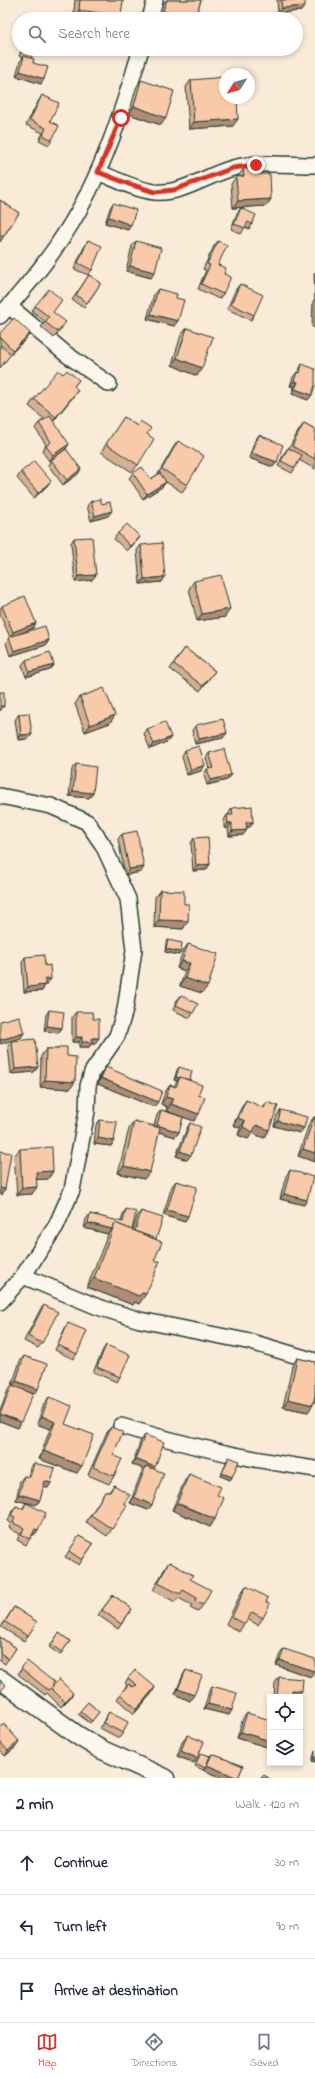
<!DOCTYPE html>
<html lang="en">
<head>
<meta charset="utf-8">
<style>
	body { margin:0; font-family:"Indie Flower",sans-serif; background:#f6f6f7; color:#1f2937 }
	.controls { position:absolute; right:12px; bottom:12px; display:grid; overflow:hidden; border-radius:0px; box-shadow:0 2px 6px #0003 }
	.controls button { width:36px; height:36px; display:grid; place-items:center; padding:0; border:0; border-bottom:1px solid #e0e1e3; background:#fff; color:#1f2937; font:20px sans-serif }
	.compass { position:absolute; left:219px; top:68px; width:36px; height:36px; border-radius:50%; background:#fff; box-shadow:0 2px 6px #0003; rotate:234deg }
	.stop { position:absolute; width:12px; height:12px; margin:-9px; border:3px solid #d93025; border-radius:50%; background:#fff }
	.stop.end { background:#d93025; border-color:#fff; box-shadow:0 1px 4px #0008 }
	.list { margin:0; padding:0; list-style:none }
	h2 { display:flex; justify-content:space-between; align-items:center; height:52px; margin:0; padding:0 16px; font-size:17px }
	h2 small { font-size:13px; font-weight:400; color:#747a83 }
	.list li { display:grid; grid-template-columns:26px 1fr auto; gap:12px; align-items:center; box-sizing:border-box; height:64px; padding:0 16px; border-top:1px solid #e0e1e3 }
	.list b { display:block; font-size:15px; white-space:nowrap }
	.list em { font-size:13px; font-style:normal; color:#747a83 }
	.icon { flex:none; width:22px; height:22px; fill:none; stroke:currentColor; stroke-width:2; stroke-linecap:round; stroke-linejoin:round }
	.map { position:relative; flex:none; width:315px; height:1778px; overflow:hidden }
	.search { position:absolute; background:#fff; box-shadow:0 2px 6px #0003; left:12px; right:12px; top:12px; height:44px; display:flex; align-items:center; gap:10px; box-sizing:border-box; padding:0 14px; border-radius:22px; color:#747a83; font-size:15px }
	.sheet { height:244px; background:#fff }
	nav { display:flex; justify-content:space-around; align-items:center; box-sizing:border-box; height:56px; border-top:1px solid #e0e1e3; background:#fff; font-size:11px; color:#747a83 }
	nav a { display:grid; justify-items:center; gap:2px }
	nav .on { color:#d93025 }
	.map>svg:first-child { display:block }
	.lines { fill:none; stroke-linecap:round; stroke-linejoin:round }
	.minor-casing { stroke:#1f3d34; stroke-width:18 }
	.tertiary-casing { stroke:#1f3d34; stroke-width:21 }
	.minor { stroke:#fbf7ec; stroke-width:15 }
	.tertiary { stroke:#fbf7ec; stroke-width:18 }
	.wall { fill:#d6ae91; stroke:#1f3d34 }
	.shaded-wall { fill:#ae8d76; stroke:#1f3d34 }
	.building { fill:#f9caa9; stroke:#1f3d34 }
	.route { stroke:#d93025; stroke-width:5 }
</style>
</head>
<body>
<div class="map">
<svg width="315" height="1778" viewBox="0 0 315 1778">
	<rect width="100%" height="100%" fill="#faead8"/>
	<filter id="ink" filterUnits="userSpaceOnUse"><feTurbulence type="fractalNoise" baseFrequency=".025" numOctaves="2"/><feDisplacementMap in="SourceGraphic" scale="8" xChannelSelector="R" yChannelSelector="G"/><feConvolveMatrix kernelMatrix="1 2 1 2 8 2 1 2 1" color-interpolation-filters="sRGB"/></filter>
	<g filter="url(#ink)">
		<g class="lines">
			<g class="minor-casing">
				<g id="minor">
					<polyline points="150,19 155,0"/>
					<path d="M 98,172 C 115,179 136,190 155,192 C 183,194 207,175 233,168 C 259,161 289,165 315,165"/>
					<polyline points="9,306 66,354 109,384"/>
					<path d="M 0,316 C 24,290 47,262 66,232 C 102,176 122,112 141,49"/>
					<polyline points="0,796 51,806 87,822 103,845 128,899 134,950 125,1010 117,1036 92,1072 88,1086 87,1111 72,1190 56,1226 23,1276 0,1302"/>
					<polyline points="23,1276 98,1307 140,1320 251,1342 315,1361"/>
					<path d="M 121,1426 C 184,1445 250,1460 315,1469"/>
				</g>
			</g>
			<g class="tertiary-casing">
				<polyline id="tertiary" points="0,1679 77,1735 100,1749 165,1778"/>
			</g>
			<use href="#minor" class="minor"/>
			<use href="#tertiary" class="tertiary"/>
		</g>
		<g class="wall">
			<polygon points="75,0 123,0 119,19 73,19"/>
			<polygon points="166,0 201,0 195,19 161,19 158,18 163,4"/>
			<polygon points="277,0 305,0 301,11 278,13"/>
			<polygon points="22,49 37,49 31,58 33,63 44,79 41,84 16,76 20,61 23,58 19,56"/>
			<polygon points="141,80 161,125 129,114 136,88"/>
			<polygon points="191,80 233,126 189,129 186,87"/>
			<polygon points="42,95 50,121 52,140 49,145 39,140 43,133 26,125 39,100"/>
			<polygon points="243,169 271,199 266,206 233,208 231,184 236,177 238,177"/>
			<polygon points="0,200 19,213 0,242"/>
			<polygon points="113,203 128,230 105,223 110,208"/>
			<polygon points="241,208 252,224 249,229 245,227 241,234 231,229 237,213"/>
			<polygon points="88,240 92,270 88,275 74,269 85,245"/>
			<polygon points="136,241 151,278 126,271 132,246"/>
			<polygon points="218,241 218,265 224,274 223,294 219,299 198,289 206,270 203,269 214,246"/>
			<polygon points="315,272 315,327 312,327 313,301 315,299 314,274"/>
			<polygon points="89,275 101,283 84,308 72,300"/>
			<polygon points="240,284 254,315 251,320 227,309 236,289"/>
			<polygon points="158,289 176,298 174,326 147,319 154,294"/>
			<polygon points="35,306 53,312 62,328 54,338 41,327 45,322 32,311"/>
			<polygon points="187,328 197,376 172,365 181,335"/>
			<polygon points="0,333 26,339 11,354 7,359 0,368"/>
			<polygon points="302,364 308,400 292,394 294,387 290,386 293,377 297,372 298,372"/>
			<polygon points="63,374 79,380 74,386 73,397 53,421 78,474 63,485 48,465 51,460 61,453 49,461 42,451 46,445 35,428 39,423 44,419 29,406 34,399"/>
			<polygon points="124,417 137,426 147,434 138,465 132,472 101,452"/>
			<polygon points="304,423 315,429 315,469 299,460 295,468 292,473 278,466 284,453 288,448 289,448 299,430"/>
			<polygon points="259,435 277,462 273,467 249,458 255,440"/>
			<polygon points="178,441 187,485 182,492 166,482 162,487 143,499 129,478 133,473 151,479 158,474 173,448"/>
			<polygon points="21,472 47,486 34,498 17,478"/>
			<polygon points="91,501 102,504 108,516 91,521 87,506"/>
			<polygon points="118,533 140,537 136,542 127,551 114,539"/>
			<polygon points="74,538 92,580 75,582 71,543"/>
			<polygon points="141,545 162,582 140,584 137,550"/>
			<polygon points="194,581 225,617 197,621 189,589"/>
			<polygon points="2,606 33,628 13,636 49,640 46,645 10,656 6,643 10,637 0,615 0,609"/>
			<polygon points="185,648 215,671 200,691 170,669"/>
			<polygon points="26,660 54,665 50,670 26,677 22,665"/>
			<polygon points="80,697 110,723 85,732 75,704"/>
			<polygon points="19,714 32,734 28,739 18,740 15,720"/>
			<polygon points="196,725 223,738 195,744 192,730"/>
			<polygon points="147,729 171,737 167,742 150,749 144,734"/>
			<polygon points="185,750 201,771 187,775 182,756"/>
			<polygon points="209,753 227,780 207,785 204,775 207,769 209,769 206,758"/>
			<polygon points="76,764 93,793 89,798 69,796 72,769"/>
			<polygon points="232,808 253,822 250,827 247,827 243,835 229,836 228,828 224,828 224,820 227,815 229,815 229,813"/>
			<polygon points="122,834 141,872 125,875 118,839"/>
			<polygon points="194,838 210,864 206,870 193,871 191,843"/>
			<polygon points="160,890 184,904 188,921 183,929 154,927 155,897"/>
			<polygon points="168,940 181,952 179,955 165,952 166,943"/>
			<polygon points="188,944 202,993 180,986 185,971 177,968 183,951"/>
			<polygon points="25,957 47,984 45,984 45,985 42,991 24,992 22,962"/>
			<polygon points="181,995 193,1013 190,1018 173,1010 177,1000"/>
			<polygon points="49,1010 62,1028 58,1033 44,1031 46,1015"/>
			<polygon points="76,1012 93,1019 95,1044 91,1044 89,1047 79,1047 79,1042 72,1042 72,1017"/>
			<polygon points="12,1041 38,1067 34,1072 11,1074 8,1046"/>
			<polygon points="59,1047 67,1056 70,1089 40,1087 41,1056 46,1049 58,1049"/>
			<polygon points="106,1067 154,1107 98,1084 102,1073"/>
			<polygon points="179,1067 190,1080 198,1095 194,1121 183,1117 179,1132 175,1137 159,1132 144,1179 118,1173 129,1129 134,1121 154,1126 157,1115 161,1110 178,1115 166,1111 167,1107 161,1104 165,1092 170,1085 174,1086 177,1081 174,1080 177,1070"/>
			<polygon points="246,1100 263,1108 267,1102 269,1130 264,1138 252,1133 248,1139 238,1135 240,1128 233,1125 241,1108"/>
			<polygon points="281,1110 300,1133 274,1126 277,1115"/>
			<polygon points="314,1117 315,1117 315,1162 298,1156 309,1124"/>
			<polygon points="100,1120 114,1141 111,1146 94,1144 96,1125"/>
			<polygon points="190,1123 187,1160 176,1156 187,1128"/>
			<polygon points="20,1149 53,1171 48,1179 36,1179 32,1194 17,1195 14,1156"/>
			<polygon points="290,1170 304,1205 280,1199 286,1176"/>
			<polygon points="176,1181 185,1222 163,1215 172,1186"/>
			<polygon points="126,1209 132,1230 133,1230 137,1216 141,1211 156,1239 154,1261 139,1304 135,1302 133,1305 87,1287 108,1234 84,1228 86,1219 90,1214 121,1222 123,1214"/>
			<polygon points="44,1305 42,1343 38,1348 24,1341 40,1310"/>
			<polygon points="68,1323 77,1354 73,1359 55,1350 65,1328"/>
			<polygon points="106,1345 120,1377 117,1382 93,1372 103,1350"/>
			<polygon points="24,1356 38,1389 34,1394 31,1393 18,1428 0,1421 0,1411 8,1390 12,1385 20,1361"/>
			<polygon points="297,1358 315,1362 315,1402 313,1402 308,1412 283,1407 292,1366"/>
			<polygon points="49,1397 65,1424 77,1473 39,1459 50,1429 37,1424 44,1404"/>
			<polygon points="111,1427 113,1455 114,1476 109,1484 88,1475 106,1434"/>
			<polygon points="145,1435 155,1467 153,1469 148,1510 130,1503 142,1471 143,1469 132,1464 141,1440"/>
			<polygon points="229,1457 232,1477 230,1480 221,1476 227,1460"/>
			<polygon points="34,1463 48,1488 43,1487 40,1500 36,1505 16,1500 20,1481 24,1476 28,1477 30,1468"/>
			<polygon points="189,1474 217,1495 215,1519 210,1527 172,1510 184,1482"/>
			<polygon points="114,1485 124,1503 112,1529 107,1536 86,1522 105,1492 109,1492"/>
			<polygon points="26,1503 38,1530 34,1535 32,1535 26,1545 17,1540 20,1534 9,1528 11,1523 8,1521 12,1511 16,1506 22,1509"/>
			<polygon points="79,1536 93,1544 79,1565 65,1557"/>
			<polygon points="169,1562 190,1579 203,1605 198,1612 190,1608 192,1605 178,1598 175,1602 153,1590 164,1570"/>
			<polygon points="246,1586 266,1602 263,1618 258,1625 247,1619 239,1632 226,1624 241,1593"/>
			<polygon points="113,1595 132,1609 118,1629 98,1615"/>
			<polygon points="14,1607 37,1622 24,1641 1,1627"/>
			<polygon points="59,1633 70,1641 60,1655 49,1647"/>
			<polygon points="0,1637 16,1648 5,1664 0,1661"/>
			<polygon points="284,1649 311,1677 276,1665 280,1654"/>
			<polygon points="27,1661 52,1687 70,1698 61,1707 47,1693 45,1695 18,1674"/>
			<polygon points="186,1670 190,1701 175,1694 183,1675"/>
			<polygon points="279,1677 298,1696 292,1696 292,1697 274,1697 275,1683"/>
			<polygon points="128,1678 152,1693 134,1714 117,1699 127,1685 125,1683"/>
			<polygon points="212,1686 232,1710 229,1715 204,1709 209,1691"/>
			<polygon points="88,1702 99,1712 90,1723 78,1714"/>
			<polygon points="109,1712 123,1733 119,1738 100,1728 105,1718"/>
			<polygon points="247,1713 267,1747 237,1738 243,1718"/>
			<polygon points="0,1728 16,1747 5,1756 0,1751"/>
			<polygon points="187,1735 197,1758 194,1763 177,1756 183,1740"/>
			<polygon points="315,1751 315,1762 312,1761"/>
			<polygon points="201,1753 210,1756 212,1754 243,1766 238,1778 222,1778 203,1770 195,1766"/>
		</g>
		<g class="shaded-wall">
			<polygon points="305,6 301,11 278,13 282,8"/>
			<polygon points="79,10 121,16 119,19 73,19"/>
			<polygon points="163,11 170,13 165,19 161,19 158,18"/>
			<polygon points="20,71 44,79 41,84 16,76"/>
			<polygon points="134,106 166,118 161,125 129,114"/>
			<polygon points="238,119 233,126 189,129 194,122"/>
			<polygon points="271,199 266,206 233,208 238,201"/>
			<polygon points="109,217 131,225 128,230 105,223"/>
			<polygon points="130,266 155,272 151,278 126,271"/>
			<polygon points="151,314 178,321 174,326 147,319"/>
			<polygon points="30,333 26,339 10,355 13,350"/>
			<polygon points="177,358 202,368 197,376 172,365"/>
			<polygon points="294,381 298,382 294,387 290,386"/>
			<polygon points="295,389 312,395 308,400 292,394"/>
			<polygon points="78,390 73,397 51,424 56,417"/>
			<polygon points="69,444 66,449 49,461 53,455"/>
			<polygon points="252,453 277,462 273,467 249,458"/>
			<polygon points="81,469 78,474 63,485 67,480"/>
			<polygon points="51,481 47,486 34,498 38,493"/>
			<polygon points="166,482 162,487 143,499 147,494"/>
			<polygon points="112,511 108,516 91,521 95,516"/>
			<polygon points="140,537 136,542 127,551 130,546"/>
			<polygon points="96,575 92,580 75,582 78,576"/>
			<polygon points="165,577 162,582 140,584 144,579"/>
			<polygon points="230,609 225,617 197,621 202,614"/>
			<polygon points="36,623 33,628 10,638 13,632"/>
			<polygon points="49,640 46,645 10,656 14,651"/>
			<polygon points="54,665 50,670 26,677 29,672"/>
			<polygon points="0,706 4,706 0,711"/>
			<polygon points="115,715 110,723 85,732 90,725"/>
			<polygon points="227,733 223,738 195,744 199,739"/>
			<polygon points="32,734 28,739 18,740 21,735"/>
			<polygon points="171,737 167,742 150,749 154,744"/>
			<polygon points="205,765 201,771 187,775 191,770"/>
			<polygon points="231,775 227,780 207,785 211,780"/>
			<polygon points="73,791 93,793 89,798 69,796"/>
			<polygon points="246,822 253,822 250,827 243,827"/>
			<polygon points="228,823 232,823 228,828 224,828"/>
			<polygon points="247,830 243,835 229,836 232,831"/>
			<polygon points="210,864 206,870 193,871 196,866"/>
			<polygon points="144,867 141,872 125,875 129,869"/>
			<polygon points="159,920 188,921 183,929 154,927"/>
			<polygon points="166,949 181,952 179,955 165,952"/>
			<polygon points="182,961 190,963 185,971 177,968"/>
			<polygon points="185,978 208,986 202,993 180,986"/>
			<polygon points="45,979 51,979 47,984 41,985"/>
			<polygon points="45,985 42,991 24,992 28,987"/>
			<polygon points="47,1026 62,1028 58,1033 44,1031"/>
			<polygon points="24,1033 21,1038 0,1044 0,1040"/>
			<polygon points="76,1037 82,1037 79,1042 72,1042"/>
			<polygon points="92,1038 99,1038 95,1044 91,1044 89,1047 79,1047 82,1042"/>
			<polygon points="38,1067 34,1072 11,1074 15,1069"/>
			<polygon points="176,1077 179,1078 177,1081 174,1080"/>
			<polygon points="101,1078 158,1102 154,1107 98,1084"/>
			<polygon points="45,1080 75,1082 70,1089 40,1087"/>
			<polygon points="166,1097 173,1099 167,1107 161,1104"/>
			<polygon points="171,1104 199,1114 194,1121 166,1111"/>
			<polygon points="238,1118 245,1121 240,1128 233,1125"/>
			<polygon points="278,1121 304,1128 300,1133 274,1126"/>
			<polygon points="157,1125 179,1132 175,1137 153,1130"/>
			<polygon points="256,1125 269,1130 264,1138 252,1133 248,1139 238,1135 243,1127"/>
			<polygon points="98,1138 114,1141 111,1146 94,1144"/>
			<polygon points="303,1149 315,1153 315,1162 298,1156"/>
			<polygon points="180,1151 191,1155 187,1160 176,1156"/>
			<polygon points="124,1166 150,1172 144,1179 118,1173"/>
			<polygon points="53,1171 48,1179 31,1180 36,1172"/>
			<polygon points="37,1187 32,1194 17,1195 22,1188"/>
			<polygon points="0,1188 5,1189 2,1195 0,1194"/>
			<polygon points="284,1194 307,1200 304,1205 280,1199"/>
			<polygon points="167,1210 188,1216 185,1222 163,1215"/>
			<polygon points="88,1223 112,1229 108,1234 84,1228"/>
			<polygon points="94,1278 142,1293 146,1294 139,1304 135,1302 133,1305 87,1287"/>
			<polygon points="16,1381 38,1389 34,1394 12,1386"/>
			<polygon points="288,1399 313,1405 308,1412 283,1407"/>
			<polygon points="0,1414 21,1422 18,1428 0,1421"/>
			<polygon points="42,1416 55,1422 50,1429 37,1424"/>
			<polygon points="44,1451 82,1466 77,1473 39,1459"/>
			<polygon points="135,1459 155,1467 151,1472 146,1466 143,1469 132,1464"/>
			<polygon points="222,1473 232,1477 230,1480 221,1476"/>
			<polygon points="45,1481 51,1483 48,1488 41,1487"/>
			<polygon points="19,1494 40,1500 36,1505 16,1500"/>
			<polygon points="134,1497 152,1505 148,1510 130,1503"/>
			<polygon points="177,1503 215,1519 210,1527 172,1510"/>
			<polygon points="35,1529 38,1530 34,1535 31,1534"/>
			<polygon points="280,1660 314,1671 311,1677 276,1665"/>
			<polygon points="155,1687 152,1693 134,1714 137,1709"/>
			<polygon points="178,1689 194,1695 190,1701 175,1694"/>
			<polygon points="292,1690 302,1691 298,1696 288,1695"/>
			<polygon points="73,1693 70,1698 61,1707 65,1702"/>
			<polygon points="208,1704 232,1710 229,1715 204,1709"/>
			<polygon points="241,1732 270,1741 270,1743 267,1747 237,1738"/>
			<polygon points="19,1741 16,1747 5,1756 8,1751"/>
			<polygon points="181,1751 197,1758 194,1763 177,1756"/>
			<polygon points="315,1757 315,1762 312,1761"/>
			<polygon points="207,1765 238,1778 222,1778 203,1770"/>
		</g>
		<g class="building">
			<polygon points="80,0 123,0 121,16 79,10"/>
			<polygon points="167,0 201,0 195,19 168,19 170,13 163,11"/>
			<polygon points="281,0 305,0 305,6 282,8"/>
			<polygon points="23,49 37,49 32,56 22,51"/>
			<polygon points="24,56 34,59 33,63 48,67 44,79 20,71"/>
			<polygon points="225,77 225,98 237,98 238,119 194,122 191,80"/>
			<polygon points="141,80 174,91 166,118 134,106"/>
			<polygon points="42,95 59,103 50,121 59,126 52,140 43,135 46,128 30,120"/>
			<polygon points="255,168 256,174 270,174 271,199 238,201 236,177 244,176 243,169"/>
			<polygon points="0,200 19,213 3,237 0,235"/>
			<polygon points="113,203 136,210 131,225 109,217"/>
			<polygon points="241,208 256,215 252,224 248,222 245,228 234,224"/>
			<polygon points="88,240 102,246 92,270 78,263"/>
			<polygon points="136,241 161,248 155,272 130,266"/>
			<polygon points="218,241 227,245 218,265 226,268 224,274 231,277 223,294 201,284 210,265 207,264"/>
			<polygon points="89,275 101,283 87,303 76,295"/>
			<polygon points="240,284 263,295 254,315 231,304"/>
			<polygon points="49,289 62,300 53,312 66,322 58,332 45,322 49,317 35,306"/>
			<polygon points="158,289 177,294 176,298 184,300 178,321 151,314"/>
			<polygon points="14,318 30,333 13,350 0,337 0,333"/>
			<polygon points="187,328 213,337 202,368 177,358"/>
			<polygon points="0,345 11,354 0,368"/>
			<polygon points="302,364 315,369 315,385 312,395 295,389 298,382 294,381 297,372 300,373"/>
			<polygon points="58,370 63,374 67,370 79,380 74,386 78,390 56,417 34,399"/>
			<polygon points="50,416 69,444 53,455 46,446 51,442 39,423"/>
			<polygon points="124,417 137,426 140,421 151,428 147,434 154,439 138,465 106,444"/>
			<polygon points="304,423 315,429 315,459 292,446"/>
			<polygon points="259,435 283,445 277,462 252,453"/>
			<polygon points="178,441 204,456 187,485 162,469"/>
			<polygon points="288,448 302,455 295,468 281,461"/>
			<polygon points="66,449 81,469 67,480 51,460"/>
			<polygon points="34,461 51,481 38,493 21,472"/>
			<polygon points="142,467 151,479 160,473 166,482 147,494 133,473"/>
			<polygon points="100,499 102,504 110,502 112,511 95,516 91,501"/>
			<polygon points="127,524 140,537 130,546 118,533"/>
			<polygon points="92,537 96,575 78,576 74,538"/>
			<polygon points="162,543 165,577 144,579 141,545"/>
			<polygon points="221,575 230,609 202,614 194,581"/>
			<polygon points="25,596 36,623 13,632 2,606"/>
			<polygon points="45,626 49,640 14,651 9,637"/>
			<polygon points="185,648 215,671 203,686 174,664"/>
			<polygon points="50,652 54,665 29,672 26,660"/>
			<polygon points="104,688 115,715 90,725 80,697"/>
			<rect x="0" y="692" width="4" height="14"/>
			<polygon points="29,713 32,734 21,735 19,714"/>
			<polygon points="223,719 227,733 199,739 196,725"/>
			<polygon points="165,722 171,737 154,744 147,729"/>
			<polygon points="199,746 205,765 191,770 185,750"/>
			<polygon points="224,749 231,775 211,780 207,769 214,768 209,753"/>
			<polygon points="76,764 96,767 93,793 73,791"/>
			<polygon points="252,806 253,822 246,822 247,830 232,831 232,823 228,823 227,815 233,815 232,808"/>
			<polygon points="137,831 144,867 129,869 122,834"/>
			<polygon points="208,837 210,864 196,866 194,838"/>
			<polygon points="160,890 184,891 184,904 189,904 188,921 159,920"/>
			<polygon points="168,940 182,943 181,952 166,949"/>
			<polygon points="188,944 218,954 208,986 185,978 190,963 182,961"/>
			<polygon points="44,955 45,966 50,965 51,979 45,979 45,985 28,987 25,957"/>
			<polygon points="181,995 198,1004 193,1013 176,1005"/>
			<polygon points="49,1010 64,1012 62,1028 47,1026"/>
			<polygon points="76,1012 92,1012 93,1019 99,1019 99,1038 92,1038 92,1042 82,1042 82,1037 76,1037"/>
			<polygon points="19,1016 24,1033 0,1040 0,1021"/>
			<polygon points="35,1039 38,1067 15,1069 12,1041"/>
			<polygon points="59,1047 67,1047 67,1056 76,1057 75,1082 45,1080 46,1049 59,1049"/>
			<polygon points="106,1067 162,1091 158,1102 101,1078"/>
			<polygon points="179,1067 192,1071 190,1080 180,1077 179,1078 176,1077"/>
			<polygon points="180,1077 202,1085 198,1095 205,1097 199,1114 171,1104 173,1099 166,1097 170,1085 176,1087"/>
			<polygon points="246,1100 264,1108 267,1102 278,1106 269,1130 256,1125 253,1132 243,1127 245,1121 238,1118"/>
			<polygon points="161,1110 183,1117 179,1132 157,1125"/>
			<polygon points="281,1110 307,1117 304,1128 278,1121"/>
			<polygon points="314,1117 315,1117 315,1153 303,1149"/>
			<polygon points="100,1120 117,1122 114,1141 98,1138"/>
			<polygon points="134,1121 160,1128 150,1172 124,1166"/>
			<polygon points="190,1123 201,1127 191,1155 180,1151"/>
			<polygon points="52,1147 53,1171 36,1172 37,1187 22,1188 20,1149"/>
			<polygon points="0,1151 11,1153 5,1189 0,1188"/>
			<polygon points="290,1170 313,1177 307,1200 284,1194"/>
			<polygon points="176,1181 197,1187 188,1216 167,1210"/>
			<polygon points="126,1209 136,1212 132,1230 115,1223 112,1229 88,1223 90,1214 123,1222"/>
			<polygon points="141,1211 163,1218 156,1239 135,1231"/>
			<polygon points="115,1223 162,1242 154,1261 160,1261 146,1294 142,1293 139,1296 94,1278"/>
			<polygon points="44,1305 58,1312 42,1343 28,1336"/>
			<polygon points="68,1323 87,1331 77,1354 58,1345"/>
			<polygon points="106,1345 130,1355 120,1377 97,1367"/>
			<polygon points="24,1356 47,1364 38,1389 16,1381"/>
			<polygon points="297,1358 315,1362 315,1395 313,1405 288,1399"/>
			<polygon points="12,1385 33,1394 21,1422 0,1414"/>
			<polygon points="49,1397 72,1406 65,1424 94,1435 82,1466 44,1451 55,1422 42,1416"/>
			<polygon points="111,1427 123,1432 113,1455 122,1459 114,1476 93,1467"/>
			<polygon points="145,1435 164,1442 155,1467 135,1459"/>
			<polygon points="229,1457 239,1461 232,1477 222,1473"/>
			<polygon points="34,1463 55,1468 51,1483 45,1481 40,1500 19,1494 24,1476 30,1477"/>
			<polygon points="146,1466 164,1473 152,1505 134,1497"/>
			<polygon points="189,1474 221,1487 217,1495 224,1498 215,1519 177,1503"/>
			<polygon points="114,1485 130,1495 124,1503 127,1505 112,1529 91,1515 105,1492 110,1492"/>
			<polygon points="26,1503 46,1513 38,1530 35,1529 30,1539 21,1535 24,1528 13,1523 15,1517 11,1515 16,1506 23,1509"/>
			<polygon points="79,1536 93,1544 82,1560 69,1551"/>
			<polygon points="169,1562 193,1575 190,1579 211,1590 203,1605 195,1601 197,1598 183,1590 180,1594 158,1583"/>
			<polygon points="246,1586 268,1598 266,1602 270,1604 263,1618 252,1612 245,1624 232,1617"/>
			<polygon points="113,1595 132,1609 121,1624 102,1610"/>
			<polygon points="14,1607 37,1622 28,1636 5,1622"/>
			<polygon points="59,1633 70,1641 62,1652 51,1645"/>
			<polygon points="0,1637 16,1648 9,1659 0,1653"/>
			<polygon points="284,1649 315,1659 315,1670 314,1671 280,1660"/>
			<polygon points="27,1661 54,1682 52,1687 59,1679 73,1693 65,1702 51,1688 48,1690 21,1668"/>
			<polygon points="135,1670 155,1687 137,1709 120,1694 129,1684 132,1687 137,1685 128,1678"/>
			<polygon points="186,1670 202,1676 194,1695 178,1689"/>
			<polygon points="279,1677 303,1679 302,1691 292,1690 292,1697 277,1697"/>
			<polygon points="0,1680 6,1685 0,1692"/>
			<polygon points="212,1686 237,1693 232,1710 208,1704"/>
			<polygon points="88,1702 99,1712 92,1721 80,1711"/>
			<polygon points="109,1712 128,1722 123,1733 103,1723"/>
			<polygon points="247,1713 270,1720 270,1741 241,1732"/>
			<polygon points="4,1724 19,1741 8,1751 0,1742 0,1728"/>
			<polygon points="187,1735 204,1742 197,1758 181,1751"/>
			<polygon points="201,1753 210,1756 205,1768 196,1763"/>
			<polygon points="212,1754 243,1766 238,1778 207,1765"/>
			<polygon points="264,1775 269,1778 261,1778"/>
		</g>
	</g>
	<g class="lines" filter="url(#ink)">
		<polyline class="route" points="121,118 98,172 129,184 155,192 174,190 233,168 256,165"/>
	</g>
</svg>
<div class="controls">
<button><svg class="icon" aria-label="locate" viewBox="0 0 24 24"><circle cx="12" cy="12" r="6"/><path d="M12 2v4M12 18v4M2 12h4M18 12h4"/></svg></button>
<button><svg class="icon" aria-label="layers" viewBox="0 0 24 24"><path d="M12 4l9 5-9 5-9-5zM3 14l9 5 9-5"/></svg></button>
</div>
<svg class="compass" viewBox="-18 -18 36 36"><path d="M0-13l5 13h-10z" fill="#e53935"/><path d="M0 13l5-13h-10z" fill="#747a83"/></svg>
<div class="stop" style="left:121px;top:118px"></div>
<div class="stop end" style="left:256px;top:165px"></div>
<div class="search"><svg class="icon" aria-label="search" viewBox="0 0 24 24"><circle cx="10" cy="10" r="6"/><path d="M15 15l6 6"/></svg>Search here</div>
</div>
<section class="sheet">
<h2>2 min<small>Walk · 120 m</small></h2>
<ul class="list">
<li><svg class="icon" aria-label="ahead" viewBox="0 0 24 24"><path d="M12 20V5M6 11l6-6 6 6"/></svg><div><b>Continue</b></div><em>30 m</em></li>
<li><svg class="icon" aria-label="left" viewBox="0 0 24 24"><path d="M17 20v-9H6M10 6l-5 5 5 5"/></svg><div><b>Turn left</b></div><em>90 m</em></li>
<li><svg class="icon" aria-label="arrive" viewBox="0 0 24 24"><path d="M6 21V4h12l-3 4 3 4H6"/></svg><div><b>Arrive at destination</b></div></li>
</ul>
</section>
<nav>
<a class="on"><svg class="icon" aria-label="map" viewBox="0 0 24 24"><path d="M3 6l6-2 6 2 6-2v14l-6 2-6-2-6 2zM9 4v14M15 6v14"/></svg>Map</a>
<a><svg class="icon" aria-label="directions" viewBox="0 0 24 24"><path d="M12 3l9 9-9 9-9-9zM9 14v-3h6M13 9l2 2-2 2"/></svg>Directions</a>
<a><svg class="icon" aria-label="saved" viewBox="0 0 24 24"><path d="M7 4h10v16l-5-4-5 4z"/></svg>Saved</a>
</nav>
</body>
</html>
